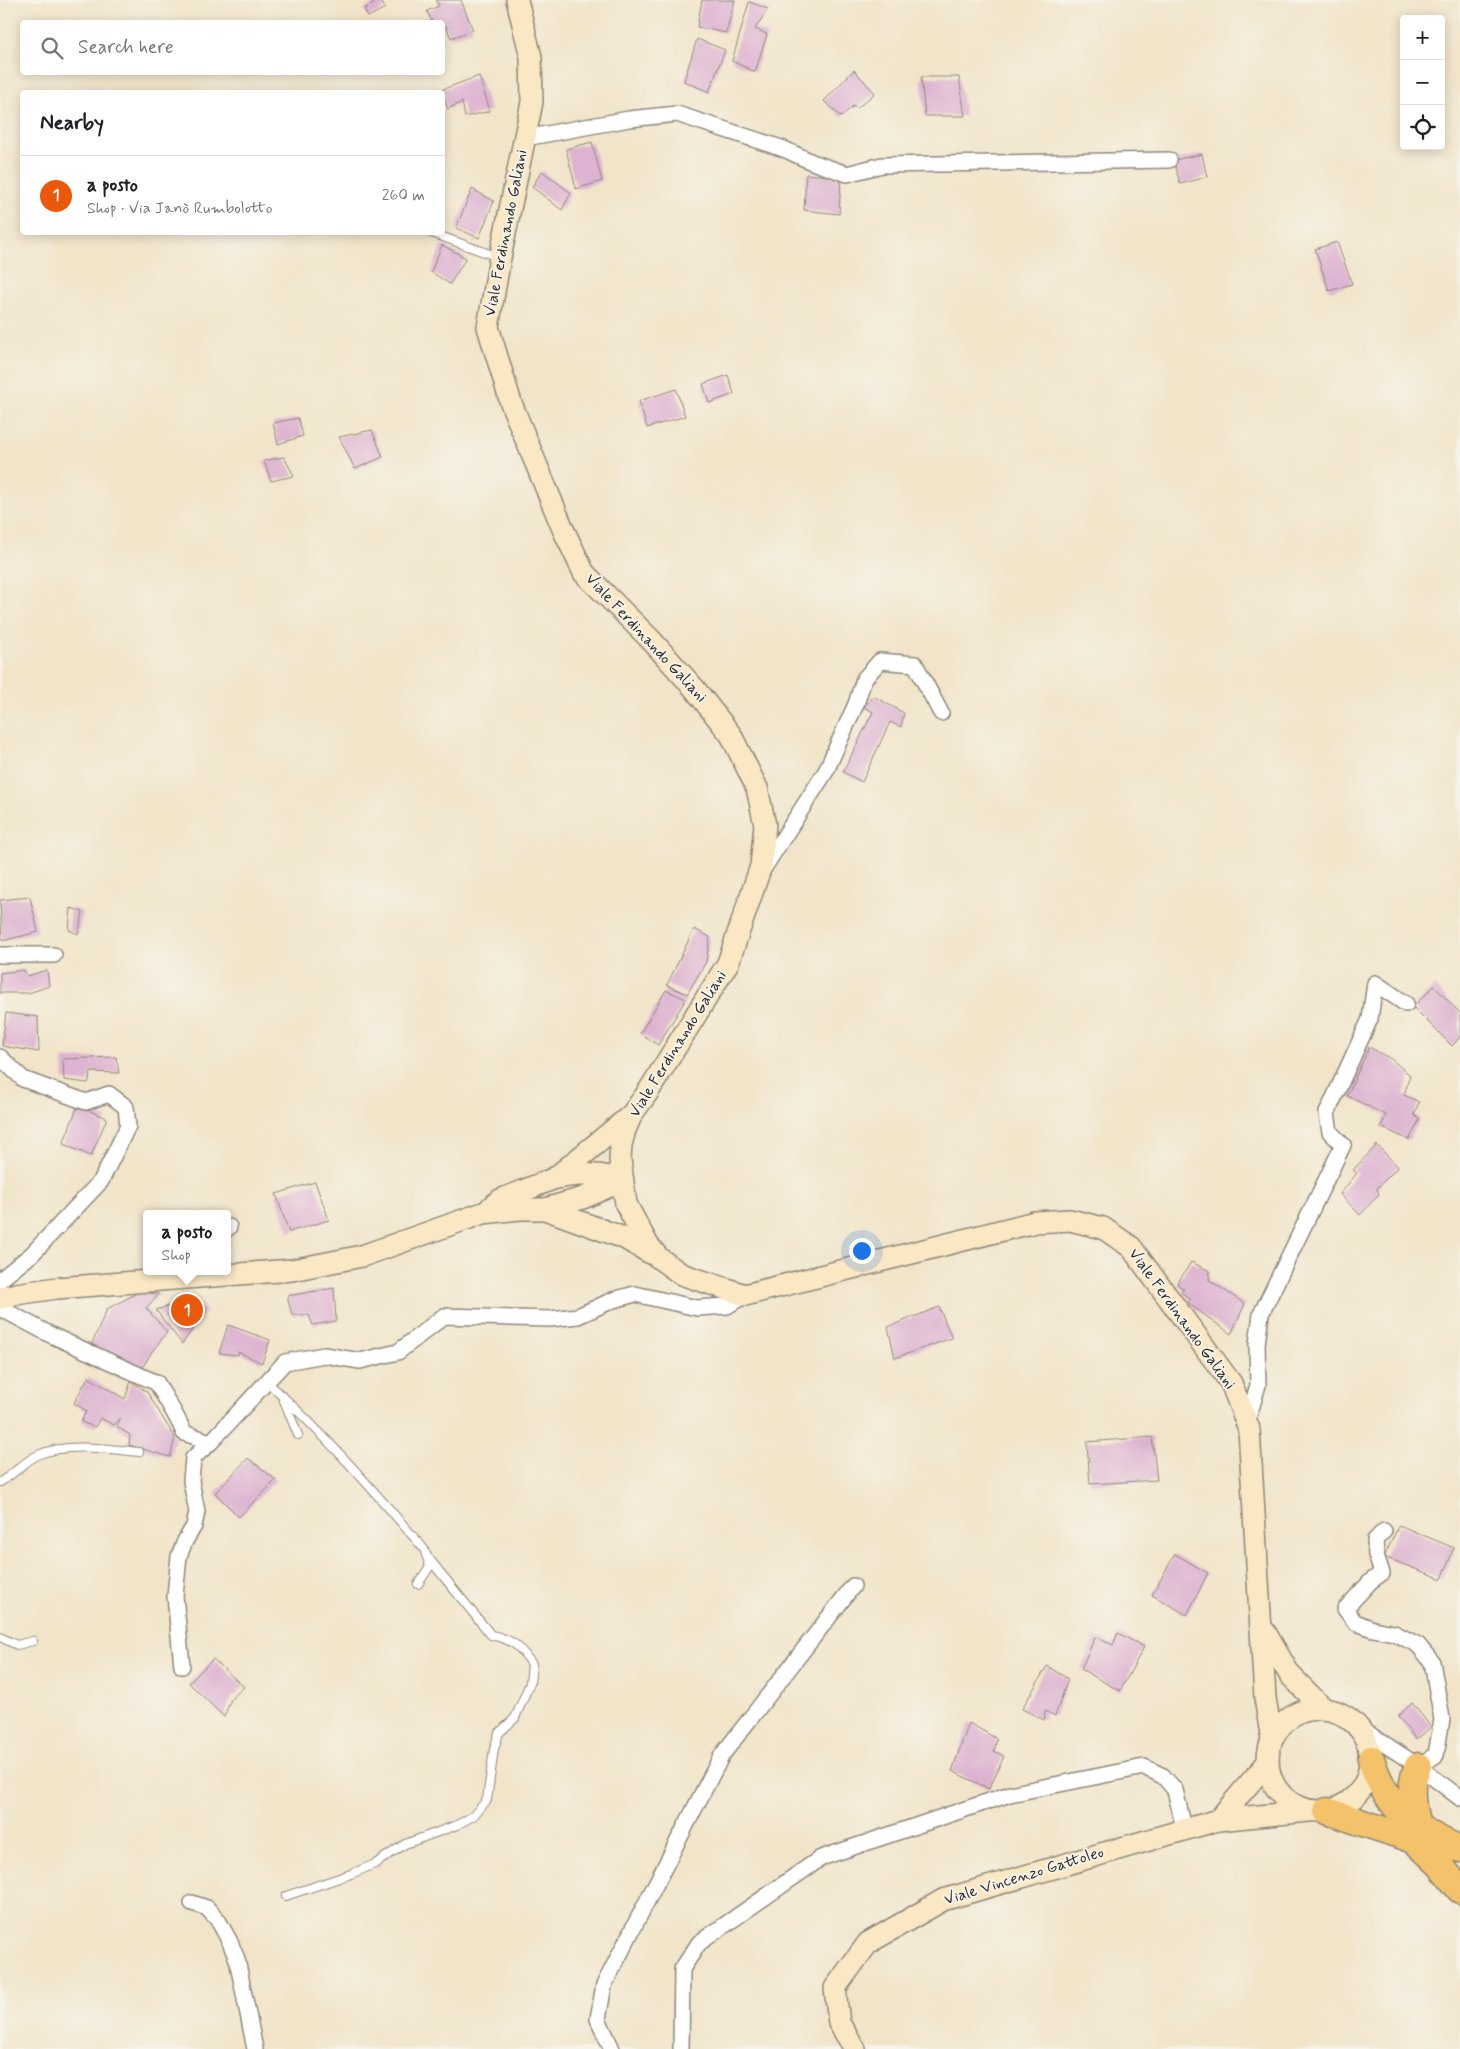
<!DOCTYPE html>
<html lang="en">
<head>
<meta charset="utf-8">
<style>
	body { margin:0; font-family:Mynerve,sans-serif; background:#f6f6f6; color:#202124 }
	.controls { position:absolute; right:15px; top:15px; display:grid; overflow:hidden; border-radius:5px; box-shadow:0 2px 12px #0003 }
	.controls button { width:45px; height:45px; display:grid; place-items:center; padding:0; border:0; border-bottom:1px solid #e0e0e0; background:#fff; color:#202124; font:25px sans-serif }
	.you { position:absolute; left:861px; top:1250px; width:18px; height:18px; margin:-12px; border:4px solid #fff; border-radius:50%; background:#1a73e8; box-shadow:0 0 0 8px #1a73e833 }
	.badge { display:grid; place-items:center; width:32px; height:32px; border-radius:50%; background:#ea580c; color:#fff; font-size:16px; font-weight:700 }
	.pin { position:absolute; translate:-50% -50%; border:2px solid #fff; box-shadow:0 1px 5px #0006 }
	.popup { position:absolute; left:143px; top:1210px; width:88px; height:65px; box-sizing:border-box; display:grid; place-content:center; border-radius:5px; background:#fff; filter:drop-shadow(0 1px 4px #0005); font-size:16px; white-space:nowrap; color:#757577 }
	.popup b { font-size:19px; color:#202124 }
	.popup::after { content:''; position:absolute; left:50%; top:100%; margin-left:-10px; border:10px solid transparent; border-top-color:#fff }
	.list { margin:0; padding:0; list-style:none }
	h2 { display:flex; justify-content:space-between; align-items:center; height:65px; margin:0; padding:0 20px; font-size:21px }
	h2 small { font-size:16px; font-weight:400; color:#757577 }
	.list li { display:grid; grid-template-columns:32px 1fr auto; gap:15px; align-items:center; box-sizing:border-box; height:80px; padding:0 20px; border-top:1px solid #e0e0e0 }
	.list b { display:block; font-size:19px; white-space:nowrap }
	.list p { margin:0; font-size:16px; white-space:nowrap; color:#757577 }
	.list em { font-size:16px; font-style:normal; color:#757577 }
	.icon { flex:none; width:28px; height:28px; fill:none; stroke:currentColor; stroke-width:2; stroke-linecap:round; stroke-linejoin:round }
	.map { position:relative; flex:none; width:1460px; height:2049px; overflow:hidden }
	.search { position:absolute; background:#fff; box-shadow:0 2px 12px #0003; left:20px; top:20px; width:425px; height:55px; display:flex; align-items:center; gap:12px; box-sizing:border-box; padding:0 18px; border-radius:5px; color:#757577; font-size:19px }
	.panel { position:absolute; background:#fff; box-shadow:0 2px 12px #0003; left:20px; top:90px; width:425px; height:145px; border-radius:5px }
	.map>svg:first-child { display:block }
	.building { fill:#ddb3d1 }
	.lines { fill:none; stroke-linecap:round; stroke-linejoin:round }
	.lane-casing { stroke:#8e887a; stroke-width:10 }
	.street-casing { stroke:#8e887a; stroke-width:18 }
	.secondary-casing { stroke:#8e887a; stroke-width:24 }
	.highway-casing { stroke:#8e887a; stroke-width:29 }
	.lane { stroke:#fff; stroke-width:8 }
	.street { stroke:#fff; stroke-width:15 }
	.secondary { stroke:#fae7c3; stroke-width:21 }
	.highway { stroke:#f3c26a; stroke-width:26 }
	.labels { text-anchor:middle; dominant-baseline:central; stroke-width:4; stroke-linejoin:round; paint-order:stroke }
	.street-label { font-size:16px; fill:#2b2b2b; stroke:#f7f3e8 }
</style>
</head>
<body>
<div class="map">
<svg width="1460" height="2049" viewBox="0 0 1460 2049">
	<rect width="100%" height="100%" fill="#f7f3e8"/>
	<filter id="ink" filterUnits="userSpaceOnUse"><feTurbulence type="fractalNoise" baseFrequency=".02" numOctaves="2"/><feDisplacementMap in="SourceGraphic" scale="10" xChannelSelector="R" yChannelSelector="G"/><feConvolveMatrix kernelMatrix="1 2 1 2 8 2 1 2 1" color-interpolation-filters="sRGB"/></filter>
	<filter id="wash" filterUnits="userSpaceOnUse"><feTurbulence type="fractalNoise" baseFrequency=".0096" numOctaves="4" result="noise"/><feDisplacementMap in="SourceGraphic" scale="20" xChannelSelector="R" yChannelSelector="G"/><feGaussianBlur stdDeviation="1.12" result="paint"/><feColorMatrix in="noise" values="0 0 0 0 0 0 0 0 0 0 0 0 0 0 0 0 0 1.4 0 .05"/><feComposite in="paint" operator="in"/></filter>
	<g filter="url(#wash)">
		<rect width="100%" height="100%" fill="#f1e4c9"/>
		<g id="blocks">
			<g class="building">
				<polygon points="380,0 385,8 368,17 364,9"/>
				<polygon points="436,0 461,0 473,30 451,38 446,26 442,27 442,22 432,22 427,11 439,6"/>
				<polygon points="702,0 735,0 726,33 697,27"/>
				<polygon points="749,2 768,9 755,29 767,34 755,72 732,61"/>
				<polygon points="697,39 725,50 709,92 684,81"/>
				<polygon points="854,70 875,93 856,109 853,106 841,117 824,101"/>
				<polygon points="479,76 490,111 465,117 462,102 448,109 441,90"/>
				<polygon points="921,77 959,77 965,116 925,116"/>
				<polygon points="592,142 602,181 576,189 566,149"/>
				<polygon points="1202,154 1207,177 1180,184 1174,160"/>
				<polygon points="542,171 571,193 562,210 532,187"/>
				<polygon points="806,174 841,177 839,214 804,210"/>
				<polygon points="472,189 494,201 479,238 456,228"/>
				<polygon points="1337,242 1352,284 1329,291 1315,249"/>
				<polygon points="442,245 466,258 450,284 431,272"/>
				<polygon points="728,375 734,394 709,403 703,384"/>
				<polygon points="676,389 685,416 647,428 639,401"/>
				<polygon points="298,418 303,436 278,444 273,423"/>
				<polygon points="372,430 383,457 355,469 339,437"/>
				<polygon points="284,457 294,476 271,481 264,461"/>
				<polygon points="873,696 904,713 901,727 890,722 862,782 843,772 873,712 864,707"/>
				<polygon points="30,897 38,932 2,941 0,900"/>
				<polygon points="71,908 83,912 78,934 69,930"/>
				<polygon points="694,929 710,937 706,962 687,994 667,985"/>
				<polygon points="24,970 27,976 47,970 49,986 29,993 0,993 0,973"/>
				<polygon points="1434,986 1460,1013 1460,1037 1452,1046 1413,1007"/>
				<polygon points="666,990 686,999 658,1045 640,1033"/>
				<polygon points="6,1013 38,1017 39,1052 2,1046"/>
				<polygon points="1369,1047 1391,1059 1410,1075 1404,1095 1419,1102 1414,1115 1420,1119 1409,1140 1381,1127 1386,1115 1347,1096"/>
				<polygon points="116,1057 119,1073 91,1072 88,1083 64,1080 63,1059"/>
				<polygon points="78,1106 107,1118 91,1156 63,1144"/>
				<polygon points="1377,1145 1398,1167 1377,1188 1379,1194 1360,1215 1340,1194 1357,1173 1353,1170"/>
				<polygon points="315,1182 329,1220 289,1232 276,1194"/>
				<polygon points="1191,1262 1210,1271 1209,1280 1245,1304 1231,1334 1188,1303 1190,1299 1181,1292 1184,1289 1177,1284"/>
				<polygon points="334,1288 336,1321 313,1325 309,1315 292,1315 287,1296"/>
				<polygon points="139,1292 159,1294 146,1308 167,1332 151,1353 141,1370 90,1348 107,1309"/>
				<polygon points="193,1298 206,1311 182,1344 156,1310"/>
				<polygon points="939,1307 952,1338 895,1358 888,1327"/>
				<polygon points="228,1325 270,1340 262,1363 238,1352 238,1355 219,1353"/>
				<polygon points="88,1377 125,1399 131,1381 147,1392 175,1438 170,1457 129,1445 130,1435 117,1427 120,1418 114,1425 100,1418 95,1427 81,1422 86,1411 74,1403"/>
				<polygon points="1152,1437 1157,1480 1090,1484 1087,1442"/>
				<polygon points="248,1458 276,1480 239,1517 215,1493"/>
				<polygon points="1399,1525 1454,1548 1442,1579 1384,1557"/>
				<polygon points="1175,1554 1208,1573 1187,1615 1152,1595"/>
				<polygon points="1118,1633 1144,1647 1120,1691 1081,1669 1095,1637 1113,1645"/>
				<polygon points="213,1659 244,1687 231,1699 224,1717 189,1683"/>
				<polygon points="1047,1666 1068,1679 1055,1716 1045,1711 1044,1720 1022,1709"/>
				<polygon points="1412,1703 1431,1727 1416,1740 1398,1716"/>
				<polygon points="969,1723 997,1739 994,1751 1004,1756 989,1789 952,1771"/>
			</g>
		</g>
	</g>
	<g filter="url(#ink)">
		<use href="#blocks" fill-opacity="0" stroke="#8e887a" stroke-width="1"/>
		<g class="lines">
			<g class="lane-casing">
				<g id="lane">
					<polyline points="429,232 498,257"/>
					<path d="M 267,1382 C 324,1433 374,1491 424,1549 L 430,1566 L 418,1584"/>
					<polyline points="283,1398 298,1435"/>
					<path d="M 0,1482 C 13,1475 26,1460 38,1455 C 66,1442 109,1449 139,1452"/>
					<polyline points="0,1637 17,1645 33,1641"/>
					<path d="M 286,1896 L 351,1874 L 375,1864 L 405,1844 L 457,1825 L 473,1816 L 487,1800 L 494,1749 L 499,1733 L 515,1718 L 530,1683 L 532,1664 C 519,1646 514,1640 491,1635 L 426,1555"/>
				</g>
			</g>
			<g class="street-casing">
				<g id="street">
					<polyline points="525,138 629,119 677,114 784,149 812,162 847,174 882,165 1169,160"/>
					<polyline points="762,871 826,771 856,704 864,679 880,661 915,664 941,713"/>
					<polyline points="0,955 54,955"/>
					<polyline points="0,1057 23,1079 86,1102 109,1094 126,1107 128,1126 101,1181 32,1254 0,1280"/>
					<polyline points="227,1229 229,1227"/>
					<path d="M 0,1308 L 51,1335 L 157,1383 C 166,1400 177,1415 184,1433 L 211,1442 L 285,1362 L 324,1355 L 360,1361 L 398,1352 L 444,1316 L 550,1319 L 578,1316 L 613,1300 L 635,1294 L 697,1308 L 727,1306 L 745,1295"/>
					<polyline points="1247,1423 1258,1385 1257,1344 1261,1314 1343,1145 1330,1132 1327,1113 1370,1019 1375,983 1406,1004"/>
					<polyline points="1384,1531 1375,1540 1376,1555 1382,1573 1371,1581 1345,1609 1355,1622 1373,1629 1394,1633 1418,1645 1432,1662 1442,1719 1436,1755 1418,1766"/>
					<polyline points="182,1666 175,1596 179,1556 185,1541 194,1526 197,1512 191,1481 193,1458 211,1442"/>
					<polyline points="1360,1728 1418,1766 1460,1798"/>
					<polyline points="192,1903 207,1908 218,1920 229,1940 237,1959 255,2049"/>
					<polyline points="612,2049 598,2019 604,1985 722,1755 853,1586"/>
					<polyline points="681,2049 682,1969 699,1943 821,1858 1010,1794 1144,1767 1163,1776 1175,1790 1184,1828"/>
				</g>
			</g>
			<g class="secondary-casing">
				<g id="secondary">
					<polyline points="517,0 531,57 532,102 500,258 488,327 511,403 563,529 584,573 652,641 694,688 731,735 757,788 765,825 761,866 728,963 648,1092 632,1114 625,1130 621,1145 620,1160 626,1204 648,1245 659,1258 681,1274 745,1295 1035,1222 1070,1220 1103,1228 1131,1247 1231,1383 1249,1429 1265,1698 1272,1740"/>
					<polyline points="490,1208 500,1200 555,1178 630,1116"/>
					<path d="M 545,1209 L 583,1198 L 621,1181 C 600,1171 578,1175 555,1178"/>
					<polyline points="0,1298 16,1294 57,1288 292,1270 362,1256 483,1213 519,1209 545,1209 624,1238 652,1254"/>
					<polyline points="1265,1632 1290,1675 1323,1708"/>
					<circle cx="1319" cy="1760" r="51"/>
					<polyline points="1218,1820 1268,1762"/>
					<polyline points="855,2049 839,2023 835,1988 868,1943 943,1900 1218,1820 1309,1811"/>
				</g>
			</g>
			<g class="highway-casing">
				<g id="highway">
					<path d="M 1371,1759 C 1387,1809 1413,1829 1460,1849"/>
					<polyline points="1327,1811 1414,1840 1434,1841"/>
					<path d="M 1417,1826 C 1412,1805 1408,1786 1418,1766"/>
					<polyline points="1414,1840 1441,1866 1460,1890"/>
				</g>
			</g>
			<use href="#lane" class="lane"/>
			<use href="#street" class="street"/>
			<use href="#secondary" class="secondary"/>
			<use href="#highway" class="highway"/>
		</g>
	</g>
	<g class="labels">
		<g class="street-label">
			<text transform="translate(506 233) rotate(-79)">Viale Ferdinando Galiani</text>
			<text transform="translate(646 638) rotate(47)">Viale Ferdinando Galiani</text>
			<text transform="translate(678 1044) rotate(-58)">Viale Ferdinando Galiani</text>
			<text transform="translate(1182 1319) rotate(54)">Viale Ferdinando Galiani</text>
			<text transform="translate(1024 1876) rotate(-17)">Viale Vincenzo Gattoleo</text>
		</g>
	</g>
</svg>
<div class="controls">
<button>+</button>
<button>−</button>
<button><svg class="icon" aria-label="locate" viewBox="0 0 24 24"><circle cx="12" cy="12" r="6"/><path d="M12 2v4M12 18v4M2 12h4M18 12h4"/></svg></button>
</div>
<div class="you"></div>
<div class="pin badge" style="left:187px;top:1310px">1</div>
<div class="popup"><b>a posto</b>Shop</div>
<div class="search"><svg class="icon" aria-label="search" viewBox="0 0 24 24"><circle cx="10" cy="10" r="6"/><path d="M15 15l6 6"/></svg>Search here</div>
<section class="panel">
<h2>Nearby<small></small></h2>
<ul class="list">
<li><span class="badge">1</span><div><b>a posto</b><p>Shop · Via Janò Rumbolotto</p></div><em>260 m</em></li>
</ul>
</section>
</div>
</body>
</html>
